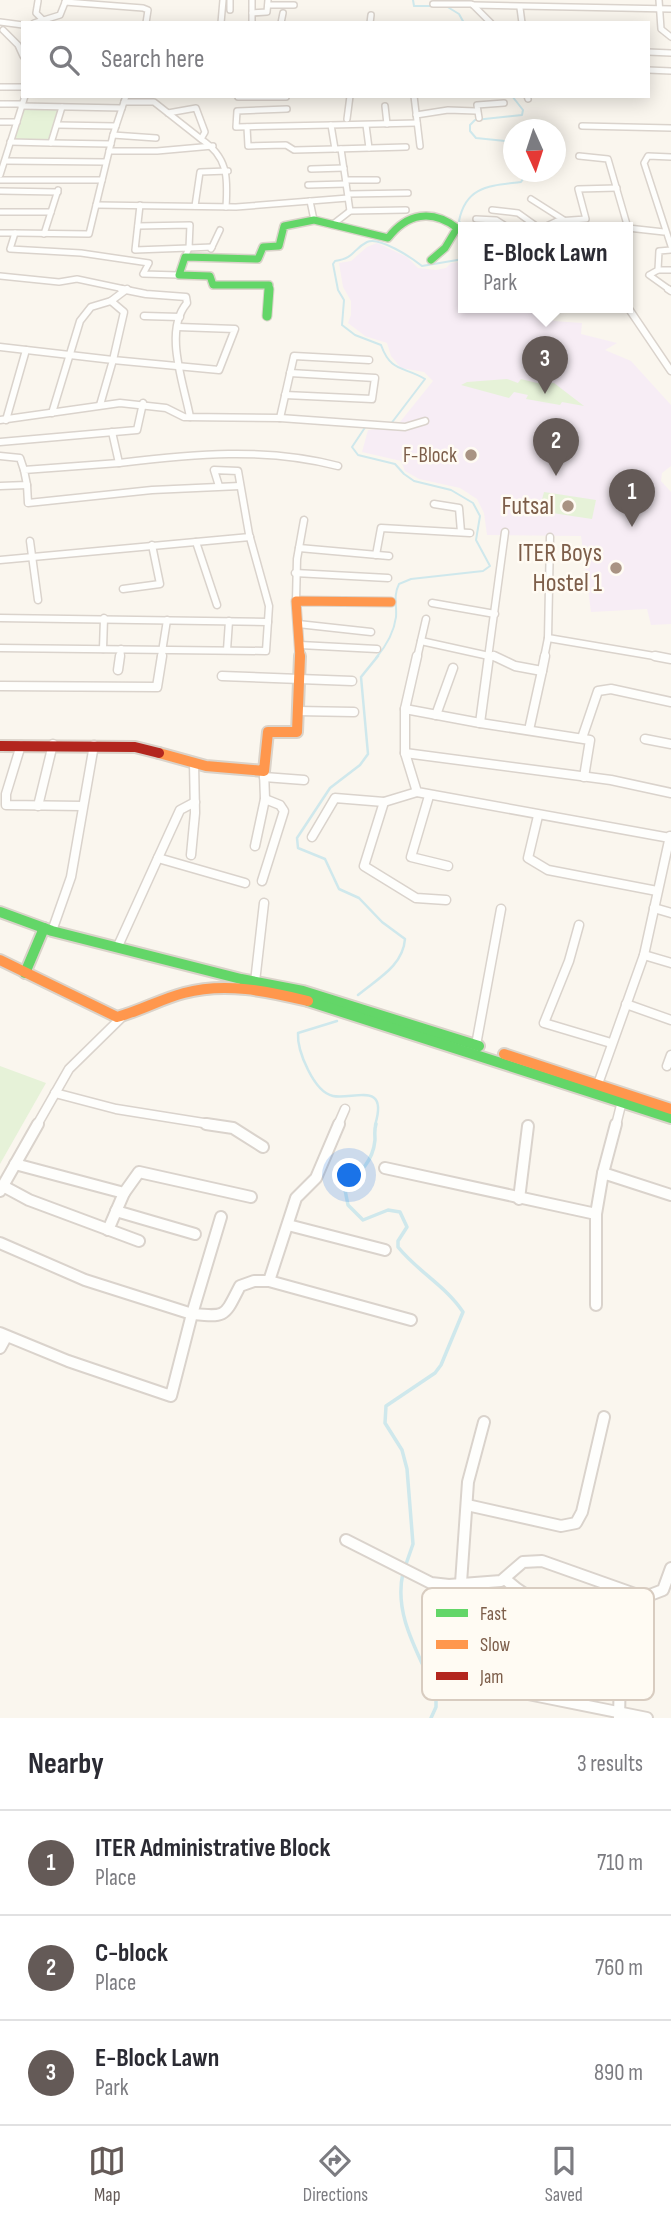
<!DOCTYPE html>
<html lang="en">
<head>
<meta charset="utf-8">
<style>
	body { margin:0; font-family:"Sofia Sans Condensed",sans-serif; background:#f7f7f7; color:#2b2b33 }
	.compass { position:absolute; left:503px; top:119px; width:63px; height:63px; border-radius:50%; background:#fff; box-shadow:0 4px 18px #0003; rotate:177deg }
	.you { position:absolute; left:350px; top:1176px; width:24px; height:24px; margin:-18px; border:5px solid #fff; border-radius:50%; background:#1a73e8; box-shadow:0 0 0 10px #1a73e833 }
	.badge { display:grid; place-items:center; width:46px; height:46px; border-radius:50%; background:#645a57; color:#fff; font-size:23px; font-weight:700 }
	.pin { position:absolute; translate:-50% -58px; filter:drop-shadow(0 2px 4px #0008) }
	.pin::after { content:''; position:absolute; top:37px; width:24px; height:21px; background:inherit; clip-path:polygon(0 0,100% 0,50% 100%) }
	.popup { position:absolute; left:458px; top:222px; width:175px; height:91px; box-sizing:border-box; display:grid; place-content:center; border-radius:0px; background:#fff; filter:drop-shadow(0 2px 5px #0005); font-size:23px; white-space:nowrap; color:#7c7c81 }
	.popup b { font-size:26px; color:#2b2b33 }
	.popup::after { content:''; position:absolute; left:50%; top:100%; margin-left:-14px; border:14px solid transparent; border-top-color:#fff }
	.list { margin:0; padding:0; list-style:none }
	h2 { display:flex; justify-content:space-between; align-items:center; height:91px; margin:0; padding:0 28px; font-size:30px }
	h2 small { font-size:23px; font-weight:400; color:#7c7c81 }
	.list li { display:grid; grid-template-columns:46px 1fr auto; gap:21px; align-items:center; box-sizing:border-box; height:105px; padding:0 28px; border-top:2px solid #e1e1e2 }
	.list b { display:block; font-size:26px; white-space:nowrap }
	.list p { margin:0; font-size:23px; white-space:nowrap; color:#7c7c81 }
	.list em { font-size:23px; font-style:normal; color:#7c7c81 }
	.icon { flex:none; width:38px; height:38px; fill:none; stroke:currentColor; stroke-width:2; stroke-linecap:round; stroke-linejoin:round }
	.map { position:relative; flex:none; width:671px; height:1718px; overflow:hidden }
	.search { position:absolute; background:#fff; box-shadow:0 4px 18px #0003; left:21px; right:21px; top:21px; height:77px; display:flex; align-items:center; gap:18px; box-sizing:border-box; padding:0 24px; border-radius:0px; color:#7c7c81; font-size:26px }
	.sheet { height:406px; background:#fff }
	nav { display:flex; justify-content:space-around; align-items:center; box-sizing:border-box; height:98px; border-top:2px solid #e1e1e2; background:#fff; font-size:19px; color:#7c7c81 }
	nav a { display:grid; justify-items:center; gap:4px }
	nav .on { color:#645a57 }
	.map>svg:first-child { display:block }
	.education { fill:#f7edf5 }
	.green { fill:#e6f2d8 }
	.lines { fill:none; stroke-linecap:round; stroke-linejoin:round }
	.stream-far2 { stroke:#cfe8ec; stroke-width:2 }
	.stream-far1 { stroke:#cfe8ec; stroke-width:2.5 }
	.stream { stroke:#cfe8ec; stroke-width:3.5 }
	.street-far3-casing { stroke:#dad3cc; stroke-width:8 }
	.street-far2-casing { stroke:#dad3cc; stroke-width:9 }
	.street-far1-casing { stroke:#dad3cc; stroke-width:11 }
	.street-casing { stroke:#dad3cc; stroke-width:14 }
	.fast-far2-casing { stroke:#dad3ca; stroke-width:10 }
	.fast-far1-casing { stroke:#dad3ca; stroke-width:11 }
	.fast-casing { stroke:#dad3ca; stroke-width:14 }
	.slow-far1-casing { stroke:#dad3ca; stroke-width:11 }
	.slow-casing { stroke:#dad3ca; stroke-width:14 }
	.jam-casing { stroke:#dad3ca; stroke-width:14 }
	.street-far3 { stroke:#fefefc; stroke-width:5 }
	.street-far2 { stroke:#fefefc; stroke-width:6 }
	.street-far1 { stroke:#fefefc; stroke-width:8 }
	.street { stroke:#fefefc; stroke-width:10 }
	.fast-far2 { stroke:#63d668; stroke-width:7 }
	.fast-far1 { stroke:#63d668; stroke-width:9 }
	.fast { stroke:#63d668; stroke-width:10 }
	.slow-far1 { stroke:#ff974d; stroke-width:9 }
	.slow { stroke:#ff974d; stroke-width:10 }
	.jam { stroke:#b3261e; stroke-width:10 }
	.poi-dot { fill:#a99383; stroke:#fffbf3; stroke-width:2.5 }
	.labels { text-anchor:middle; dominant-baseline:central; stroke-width:5; stroke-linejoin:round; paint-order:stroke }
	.far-poi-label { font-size:21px; fill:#7d5e4a; stroke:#fffbf3; text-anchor:end }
	.poi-label { font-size:26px; fill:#7d5e4a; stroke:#fffbf3; text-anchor:end }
	.key { fill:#fffbf3; stroke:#d8ccc0; stroke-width:2 }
	.key-label { font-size:19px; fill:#7d5e4a }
</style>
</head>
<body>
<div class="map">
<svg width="671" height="1718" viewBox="0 0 671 1718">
	<rect width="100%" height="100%" fill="#faf6ee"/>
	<polygon class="education" points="377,243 407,257 418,268 436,270 446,268 451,263 463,262 463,308 537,309 554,321 582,323 581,334 617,343 605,350 631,361 671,405 671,466 662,473 661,481 671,492 671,624 651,625 647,609 591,612 581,536 487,535 484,513 477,499 460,488 419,479 405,471 401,461 362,452 368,430 396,427 433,381 424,372 401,368 391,356 387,343 365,336 348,323 351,315 351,301 343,287 339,263 351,261 367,247"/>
	<g class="green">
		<polygon points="22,106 61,107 49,142 11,142"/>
		<polygon points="507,379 518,383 521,379 537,383 554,383 584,406 562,402 560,405 526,399 528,395 514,392 509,398 461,385 467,382"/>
		<polygon points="544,492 596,500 592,519 539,511"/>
		<polygon points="0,1066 46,1083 0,1164"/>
	</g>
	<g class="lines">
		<g class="stream-far2">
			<polyline points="413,0 414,6 433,6"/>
			<polyline points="446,6 459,14 464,23"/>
			<polyline points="512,96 523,110 522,115 475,120 470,125 470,131 476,138 514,142"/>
			<polyline points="514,158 514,166"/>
			<path d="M 464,228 L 459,221 C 466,185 491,186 521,182 L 523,179 L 518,172"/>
			<path d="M 390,425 L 425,379 C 404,366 391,373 381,345 L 355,335 L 342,325 L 344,300 L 338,290 L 333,264 L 335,261 C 355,258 353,249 367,242 C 379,236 412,258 422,266 L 463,259"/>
			<path d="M 366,426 L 352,447 L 358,455 L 395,464 L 404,474 L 414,481 L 451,490 L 473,503 L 480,516 L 476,540 L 490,566 L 483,571 L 411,579 L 399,584 C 393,596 397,605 396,617 C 394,633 386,646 376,658"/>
		</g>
		<g class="stream-far1">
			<path d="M 358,995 C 377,979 403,966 405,939 L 382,922 L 359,898 L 339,889 L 325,859 L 298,848 L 297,838 L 330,788 L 360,765 L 368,754 L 361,677 L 378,656"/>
			<path d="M 337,1021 L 298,1033 C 297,1051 314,1092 333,1096 C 353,1100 389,1080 375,1125"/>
		</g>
		<g class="stream">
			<path d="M 376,1124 C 374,1130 375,1134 375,1140 C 373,1161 360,1174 344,1185 L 348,1205 L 363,1220 L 388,1210 L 400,1212 L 407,1227 L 398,1241 L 398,1247 C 417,1271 446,1286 463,1312 L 441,1365 L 435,1373 L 386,1406 L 385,1423 L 402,1450 L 407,1469 L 413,1544 L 405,1567"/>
			<path d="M 403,1573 C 393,1616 420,1655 436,1694 L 436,1707 L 431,1718"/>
		</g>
		<g class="street-far3-casing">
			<g id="street-far3">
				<polyline points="230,0 230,10"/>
				<polyline points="252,0 252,23"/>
				<polyline points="659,0 661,29 671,37"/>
				<polyline points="38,1 36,13 43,20"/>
				<polyline points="65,2 143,8 148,10 146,23"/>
				<polyline points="433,4 471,4"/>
				<polyline points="268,5 294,5"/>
				<polyline points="473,5 671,9"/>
				<polyline points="473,5 491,23"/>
				<polyline points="520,8 522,23"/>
				<polyline points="252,13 267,12 268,0"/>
				<polyline points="0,22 23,25"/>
				<polyline points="34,23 60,15 66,0"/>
				<polyline points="221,23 223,0"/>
				<polyline points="281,23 283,13"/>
				<polyline points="370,23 371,15"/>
				<polyline points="3,30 18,45 23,56"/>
				<polyline points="648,52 671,53"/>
				<polyline points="648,70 671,71"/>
				<polyline points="0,87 23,87"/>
				<polyline points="414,96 420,146"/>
				<polyline points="527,96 528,99"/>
				<polyline points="238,97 286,97"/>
				<polyline points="124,102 154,102 201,139"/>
				<polyline points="0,104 22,104"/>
				<polyline points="21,106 122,108"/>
				<polyline points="385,106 387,124"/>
				<polyline points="287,109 237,111 236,127 331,125"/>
				<path d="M 168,113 L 196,108 L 205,132 L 201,139 C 228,157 228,177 226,207"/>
				<polyline points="416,115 448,110 476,111"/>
				<polyline points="479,118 477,105 504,103"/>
				<polyline points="347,119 350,96"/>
				<polyline points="0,122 17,122"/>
				<polyline points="57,125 116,126"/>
				<polyline points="366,125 369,148"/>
				<polyline points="582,126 671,128"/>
				<polyline points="247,127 248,146 286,145 294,150 335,149"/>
				<polyline points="113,135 156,138"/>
				<polyline points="10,142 51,143 62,107"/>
				<polyline points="51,143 111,144"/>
				<polyline points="406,147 335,149 331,125 417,123"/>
				<polyline points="341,149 350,211 406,210"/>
				<polyline points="109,151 157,151 213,146"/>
				<polyline points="579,156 608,159 628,228 664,232"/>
				<polyline points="671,157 648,156 644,163 671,246"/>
				<polyline points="5,161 106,162"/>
				<polyline points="311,169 344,168"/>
				<polyline points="0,175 25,96"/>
				<polyline points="0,180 102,180"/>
				<polyline points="346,180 377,180"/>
				<polyline points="308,185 346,184"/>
				<polyline points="0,191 58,192"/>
				<polyline points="348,194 408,193"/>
				<polyline points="531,199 564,220"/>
				<polyline points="310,201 314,220"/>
				<polyline points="96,205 236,207 348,198"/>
				<polyline points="140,205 135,250 189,248 185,257"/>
				<polyline points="195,206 200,172 228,171"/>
				<polyline points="492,210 518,213 539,228"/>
				<polyline points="0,212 51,212"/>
				<polyline points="476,219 496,220 509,228"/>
				<polyline points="332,225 350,211"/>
				<polyline points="138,226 190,225 189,248 212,247"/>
				<polyline points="542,228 557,221 586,219 578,189 617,188"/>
				<polyline points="0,233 15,233 10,249 81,253 149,263 143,274 179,275"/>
				<polyline points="15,233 89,234 113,135 126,96"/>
				<polyline points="44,234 58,190"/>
				<polyline points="211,249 220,230"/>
				<polyline points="658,270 671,270"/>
				<polyline points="0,276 59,282 77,279 129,290"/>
				<polyline points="670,290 649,275 658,270 659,251 671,250"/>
			</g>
		</g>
		<g class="street-far2-casing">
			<g id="street-far2">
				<path d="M 121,289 L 146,294 L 186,297 L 187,303 C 163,331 184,384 190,417"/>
				<polyline points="127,289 111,301 124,312 113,360 219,370 235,329 178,327"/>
				<polyline points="668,289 671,291"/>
				<polyline points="627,306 671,371"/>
				<polyline points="144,316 180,317"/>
				<polyline points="0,347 113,360 100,405"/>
				<polyline points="285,395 372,399 375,378 290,373"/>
				<polyline points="52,413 80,321 91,307 111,301"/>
				<polyline points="280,418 294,356 369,360"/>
				<polyline points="0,420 120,403 166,408 184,417 280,418 405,427 425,421"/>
				<polyline points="6,420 26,350"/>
				<path d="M 112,432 L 119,463 C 193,454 265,447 338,466"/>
				<polyline points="0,442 137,430 143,403"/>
				<polyline points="0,456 20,458 24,470"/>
				<polyline points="27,485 28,503 152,490 240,486"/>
				<polyline points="0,486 27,485 24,470 119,463"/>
				<polyline points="434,504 459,508 461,532"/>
				<polyline points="550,537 548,638 666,658"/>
				<polyline points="30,541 38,600"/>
				<polyline points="196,542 217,605"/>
				<polyline points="299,548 389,556"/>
				<polyline points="376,555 381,528 470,533"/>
				<polyline points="0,560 250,537"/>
				<polyline points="295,573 388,578"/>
				<polyline points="123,589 160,584 152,545"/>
				<polyline points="296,601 297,559 304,520"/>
				<polyline points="432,603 495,614"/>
				<polyline points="0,618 268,622"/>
				<polyline points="298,624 371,632"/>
				<polyline points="421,641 498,658"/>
				<polyline points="300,645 377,649"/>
				<polyline points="0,648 266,651 269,606 249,534 238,471 214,470 219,486"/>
				<polyline points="103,649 104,618"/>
				<polyline points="227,650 229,621"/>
				<polyline points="120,658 121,649"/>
				<polyline points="161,658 167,620"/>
				<polyline points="417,658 426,619"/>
				<polyline points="488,658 505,532"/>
				<polyline points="544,658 548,638"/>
			</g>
		</g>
		<g class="street-far1-casing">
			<g id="street-far1">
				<polyline points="417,656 405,709 405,753 417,792 670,838"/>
				<polyline points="494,656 515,666 542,671 529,730"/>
				<polyline points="655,656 671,659"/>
				<polyline points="118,670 120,656"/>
				<polyline points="542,671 545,656"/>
				<polyline points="222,676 352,681"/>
				<polyline points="0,686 157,687 162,656"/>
				<polyline points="405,709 480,723 489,656"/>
				<polyline points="297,711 354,712"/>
				<polyline points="436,715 453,668"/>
				<polyline points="480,723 590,740 584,777"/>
				<polyline points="582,738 598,691 611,689 671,702"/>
				<polyline points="645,739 671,744"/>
				<polyline points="21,745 6,794 6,805 82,806"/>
				<polyline points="405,753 611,780 671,793"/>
				<polyline points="264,777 304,780"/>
				<polyline points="429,796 411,857 448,866"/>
				<polyline points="384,802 364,866 416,898 446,900"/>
				<polyline points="38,806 53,744"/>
				<polyline points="538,816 528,858 548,870 657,891"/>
				<polyline points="312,837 335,798 384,802 417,792"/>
				<polyline points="255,846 265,799 264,771"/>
				<polyline points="191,855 195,813 194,763"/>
				<polyline points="158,858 180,810 195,802"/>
				<polyline points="262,881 284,811 280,805 265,799"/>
				<polyline points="654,908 671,913"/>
				<polyline points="579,925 569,961 544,1023 611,1043"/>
				<polyline points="52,931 71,877 94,745"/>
				<polyline points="118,946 158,858 245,883"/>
				<polyline points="644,955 671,963"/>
				<polyline points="255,982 264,903"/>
				<polyline points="626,1004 671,1020"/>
				<polyline points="476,1045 501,909"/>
				<polyline points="667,1066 671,1055"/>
				<polyline points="598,1084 644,955 670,836"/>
				<polyline points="55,1093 116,1109 216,1125"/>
				<polyline points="37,1125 69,1069 122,1017"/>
				<polyline points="338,1125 345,1109"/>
				<polyline points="616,1125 622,1101"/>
			</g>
		</g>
		<g class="street-casing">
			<g id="street">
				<polyline points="206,1124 233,1128 263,1147"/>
				<polyline points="15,1164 124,1193 139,1172 251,1197"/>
				<polyline points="385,1168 596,1214 603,1173 671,1195"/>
				<polyline points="603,1173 616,1124"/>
				<polyline points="3,1186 29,1200 139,1241"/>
				<polyline points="0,1191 38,1124"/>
				<polyline points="519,1199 528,1126"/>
				<polyline points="116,1211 195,1234"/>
				<polyline points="596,1214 596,1305"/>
				<path d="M 221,1217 L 192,1314 C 227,1317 224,1317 240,1286 L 254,1281 L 269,1281 L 411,1320"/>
				<polyline points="288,1225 385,1250"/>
				<polyline points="108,1230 124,1193"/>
				<polyline points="0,1243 85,1280 192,1314 171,1396 68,1361 0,1333"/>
				<polyline points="269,1281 296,1198 316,1178 339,1124"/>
				<polyline points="0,1348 6,1337"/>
				<polyline points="467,1505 561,1526 576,1523 582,1512 604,1417"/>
				<polyline points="346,1540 431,1583 449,1585 501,1581 523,1562 542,1561 635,1594 650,1595 663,1590 671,1568"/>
				<path d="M 505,1579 C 539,1610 577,1617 621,1627 L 619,1718"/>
				<polyline points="461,1583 468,1482 484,1422"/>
				<polyline points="528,1694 647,1718"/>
			</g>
		</g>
		<g class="fast-far2-casing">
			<path id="fast-far2" d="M 269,290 L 269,285 L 213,285 L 210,276 L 179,275 L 185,257 L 258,259 L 263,247 L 279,246 L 284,226 L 314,220 L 388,238 C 407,213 432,209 457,228 L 445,248 L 431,260"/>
		</g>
		<g class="fast-far1-casing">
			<polyline id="fast-far1" points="267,316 269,289"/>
		</g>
		<g class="fast-casing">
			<g id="fast">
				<polyline points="0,912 52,931 241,979 303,991 479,1046"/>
				<polyline points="25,973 44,928"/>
				<polyline points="308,1001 671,1118"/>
			</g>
		</g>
		<g class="slow-far1-casing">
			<polyline id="slow-far1" points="300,658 296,601 391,602"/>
		</g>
		<g class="slow-casing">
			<g id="slow">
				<polyline points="159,753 206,766 264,771 268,732 297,732 300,656"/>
				<path d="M 0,960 L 117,1017 C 140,1011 161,999 184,993 C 225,982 267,991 308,1001"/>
				<polyline points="504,1054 671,1109"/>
			</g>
		</g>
		<g class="jam-casing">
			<polyline id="jam" points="0,746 135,747 159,753"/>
		</g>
		<use href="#street-far3" class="street-far3"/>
		<use href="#street-far2" class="street-far2"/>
		<use href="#street-far1" class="street-far1"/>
		<use href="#street" class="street"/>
		<use href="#fast-far2" class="fast-far2"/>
		<use href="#fast-far1" class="fast-far1"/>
		<use href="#fast" class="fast"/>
		<use href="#slow-far1" class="slow-far1"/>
		<use href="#slow" class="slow"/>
		<use href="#jam" class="jam"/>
	</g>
	<g class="poi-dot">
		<circle cx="471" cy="455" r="7"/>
		<circle cx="568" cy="506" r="7"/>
		<circle cx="616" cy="568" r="7"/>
	</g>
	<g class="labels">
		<g class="far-poi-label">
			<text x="457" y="455">F-Block</text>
		</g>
		<g class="poi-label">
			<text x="554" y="506">Futsal</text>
			<text x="602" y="553">ITER Boys<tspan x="602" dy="30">Hostel 1</tspan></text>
		</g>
	</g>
	<rect x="422" y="1588" width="232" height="112" rx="10" class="key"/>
	<rect x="436" y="1609" width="32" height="8" fill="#63d668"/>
	<rect x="436" y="1640" width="32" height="9" fill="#ff974d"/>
	<rect x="436" y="1672" width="32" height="8" fill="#b3261e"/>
	<g class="key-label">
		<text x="480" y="1620">Fast</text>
		<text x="480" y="1651">Slow</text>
		<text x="480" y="1683">Jam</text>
	</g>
</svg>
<svg class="compass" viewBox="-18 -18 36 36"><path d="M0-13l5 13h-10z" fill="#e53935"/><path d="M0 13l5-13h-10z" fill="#7c7c81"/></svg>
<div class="you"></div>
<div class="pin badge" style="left:632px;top:527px">1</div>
<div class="pin badge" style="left:556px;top:476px">2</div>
<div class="pin badge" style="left:545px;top:394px">3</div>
<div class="popup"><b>E-Block Lawn</b>Park</div>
<div class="search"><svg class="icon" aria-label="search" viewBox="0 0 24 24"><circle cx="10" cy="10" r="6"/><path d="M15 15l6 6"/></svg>Search here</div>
</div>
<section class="sheet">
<h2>Nearby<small>3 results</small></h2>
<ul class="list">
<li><span class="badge">1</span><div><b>ITER Administrative Block</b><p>Place</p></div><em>710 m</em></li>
<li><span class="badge">2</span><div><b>C-block</b><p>Place</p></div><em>760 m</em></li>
<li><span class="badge">3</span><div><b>E-Block Lawn</b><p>Park</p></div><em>890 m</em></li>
</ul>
</section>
<nav>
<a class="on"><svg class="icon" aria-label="map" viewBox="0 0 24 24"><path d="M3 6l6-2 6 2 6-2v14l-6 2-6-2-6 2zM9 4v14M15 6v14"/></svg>Map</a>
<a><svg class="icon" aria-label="directions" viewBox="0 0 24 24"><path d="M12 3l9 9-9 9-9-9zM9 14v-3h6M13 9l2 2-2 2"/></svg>Directions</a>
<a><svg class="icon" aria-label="saved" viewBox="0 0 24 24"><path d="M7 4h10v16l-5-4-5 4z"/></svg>Saved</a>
</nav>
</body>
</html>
